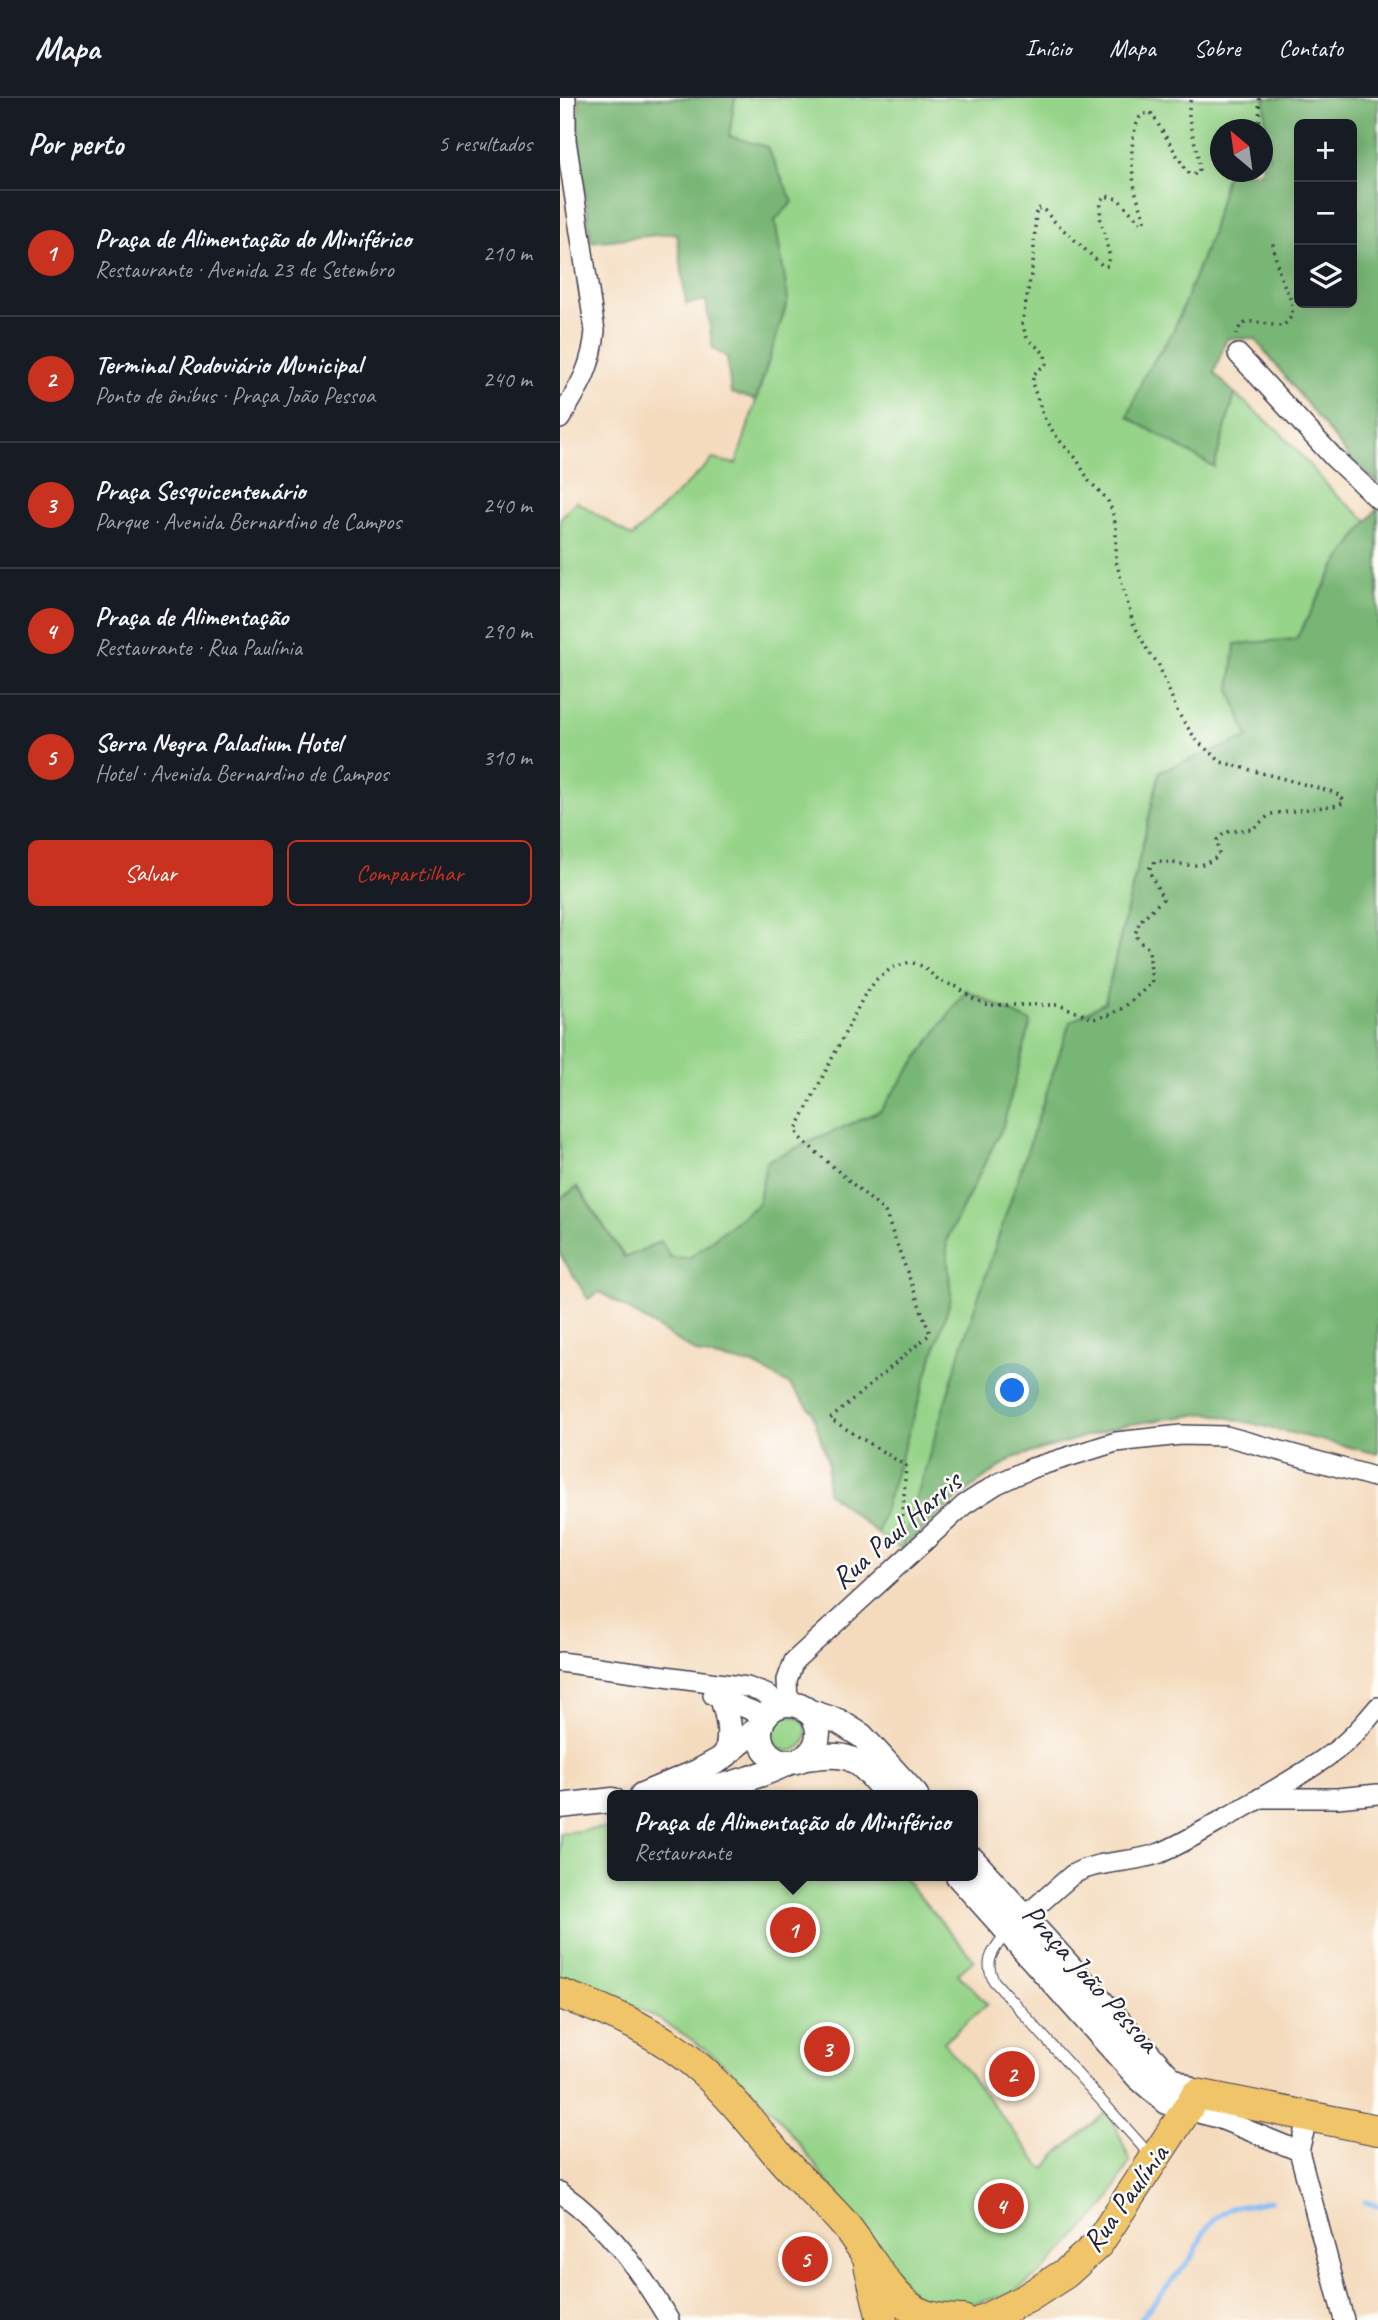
<!DOCTYPE html>
<html lang="pt">
<head>
<meta charset="utf-8">
<style>
	body { margin:0; font-family:Caveat,sans-serif; background:#20242c; color:#f1f3f6 }
	.controls { position:absolute; right:21px; top:21px; display:grid; overflow:hidden; border-radius:10px; box-shadow:0 4px 18px #0003 }
	.controls button { width:63px; height:63px; display:grid; place-items:center; padding:0; border:0; border-bottom:2px solid #363941; background:#171b24; color:#f1f3f6; font:35px sans-serif }
	.compass { position:absolute; left:650px; top:21px; width:63px; height:63px; border-radius:50%; background:#171b24; box-shadow:0 4px 18px #0003; rotate:331deg }
	.you { position:absolute; left:453px; top:1293px; width:24px; height:24px; margin:-18px; border:5px solid #fff; border-radius:50%; background:#1a73e8; box-shadow:0 0 0 10px #1a73e833 }
	.badge { display:grid; place-items:center; width:46px; height:46px; border-radius:50%; background:#c8321e; color:#fff; font-size:23px; font-weight:700 }
	.pin { position:absolute; translate:-50% -50%; border:4px solid #fff; box-shadow:0 2px 7px #0006 }
	.popup { position:absolute; left:47px; top:1692px; width:371px; height:91px; box-sizing:border-box; display:grid; place-content:center; border-radius:10px; background:#171b24; filter:drop-shadow(0 2px 5px #0005); font-size:23px; white-space:nowrap; color:#9ea1a6 }
	.popup b { font-size:26px; color:#f1f3f6 }
	.popup::after { content:''; position:absolute; left:50%; top:100%; margin-left:-14px; border:14px solid transparent; border-top-color:#171b24 }
	.list { margin:0; padding:0; list-style:none }
	h2 { display:flex; justify-content:space-between; align-items:center; height:91px; margin:0; padding:0 28px; font-size:30px }
	h2 small { font-size:23px; font-weight:400; color:#9ea1a6 }
	.list li { display:grid; grid-template-columns:46px 1fr auto; gap:21px; align-items:center; box-sizing:border-box; height:126px; padding:0 28px; border-top:2px solid #363941 }
	.list b { display:block; font-size:26px; white-space:nowrap }
	.list p { margin:0; font-size:23px; white-space:nowrap; color:#9ea1a6 }
	.list em { font-size:23px; font-style:normal; color:#9ea1a6 }
	.actions { display:flex; gap:14px; padding:21px 28px }
	.actions a { flex:1; padding:16px 0; border:2px solid #c8321e; border-radius:10px; text-align:center; font-size:24px; color:#c8321e }
	.actions .main { background:#c8321e; color:#fff }
	.icon { flex:none; width:38px; height:38px; fill:none; stroke:currentColor; stroke-width:2; stroke-linecap:round; stroke-linejoin:round }
	.map { position:relative; flex:none; width:818px; height:2222px; overflow:hidden }
	header { display:flex; align-items:center; gap:42px; box-sizing:border-box; height:98px; padding:0 35px; background:#171b24; border-bottom:2px solid #363941 }
	header strong { font-size:33px }
	nav { display:flex; gap:38px; margin-inline-start:auto; font-size:24px }
	main { display:flex }
	aside { flex:1; background:#171b24 }
	.map>svg:first-child { display:block }
	.green { fill:#96d489; stroke:#5c7b62; stroke-width:2 }
	.forest { fill:#78b675; stroke:#4d6c58; stroke-width:2; fill-rule:evenodd }
	.lines { fill:none; stroke-linecap:round; stroke-linejoin:round }
	.stream { stroke:#87bbf5; stroke-width:5 }
	.service-casing { stroke:#423e4f; stroke-width:12 }
	.minor-casing { stroke:#423e4f; stroke-width:22 }
	.tertiary-casing { stroke:#423e4f; stroke-width:27 }
	.primary-casing { stroke:#423e4f; stroke-width:32 }
	.path { stroke:#423e4f; stroke-width:3.5; stroke-dasharray:2 5; stroke-linecap:butt }
	.service { stroke:#fff; stroke-width:10 }
	.minor { stroke:#fff; stroke-width:19 }
	.tertiary { stroke:#fff; stroke-width:24 }
	.primary { stroke:#f0c469; stroke-width:30 }
	.labels { text-anchor:middle; dominant-baseline:central; stroke-width:5; stroke-linejoin:round; paint-order:stroke }
	.street-label { font-size:30px; fill:#22223b; stroke:#fdfcf7 }
</style>
</head>
<body>
<header>
<strong>Mapa</strong>
<nav><a>Início</a><a>Mapa</a><a>Sobre</a><a>Contato</a></nav>
</header>
<main>
<aside>
<h2>Por perto<small>5 resultados</small></h2>
<ul class="list">
<li><span class="badge">1</span><div><b>Praça de Alimentação do Miniférico</b><p>Restaurante · Avenida 23 de Setembro</p></div><em>210 m</em></li>
<li><span class="badge">2</span><div><b>Terminal Rodoviário Municipal</b><p>Ponto de ônibus · Praça João Pessoa</p></div><em>240 m</em></li>
<li><span class="badge">3</span><div><b>Praça Sesquicentenário</b><p>Parque · Avenida Bernardino de Campos</p></div><em>240 m</em></li>
<li><span class="badge">4</span><div><b>Praça de Alimentação</b><p>Restaurante · Rua Paulínia</p></div><em>290 m</em></li>
<li><span class="badge">5</span><div><b>Serra Negra Paladium Hotel</b><p>Hotel · Avenida Bernardino de Campos</p></div><em>310 m</em></li>
</ul>
<div class="actions"><a class="main">Salvar</a><a>Compartilhar</a></div>
</aside>
<div class="map">
<svg width="818" height="2222" viewBox="0 0 818 2222">
	<rect width="100%" height="100%" fill="#fdfcf7"/>
	<filter id="ink" filterUnits="userSpaceOnUse"><feTurbulence type="fractalNoise" baseFrequency=".0143" numOctaves="2"/><feDisplacementMap in="SourceGraphic" scale="14" xChannelSelector="R" yChannelSelector="G"/><feConvolveMatrix kernelMatrix="1 2 1 2 8 2 1 2 1" color-interpolation-filters="sRGB"/></filter>
	<filter id="wash" filterUnits="userSpaceOnUse"><feTurbulence type="fractalNoise" baseFrequency=".00686" numOctaves="4" result="noise"/><feDisplacementMap in="SourceGraphic" scale="28" xChannelSelector="R" yChannelSelector="G"/><feGaussianBlur stdDeviation="1.57" result="paint"/><feColorMatrix in="noise" values="0 0 0 0 0 0 0 0 0 0 0 0 0 0 0 0 0 1.4 0 .05"/><feComposite in="paint" operator="in"/></filter>
	<g filter="url(#wash)">
		<rect width="100%" height="100%" fill="#f4dbbe"/>
		<g class="green">
			<polygon points="175,0 705,0 706,35 710,60 703,61 702,32 660,32 660,74 667,74 651,137 613,234 584,278 654,369 675,296 720,334 775,396 808,423 776,467 736,542 670,591 688,640 600,673 545,904 510,924 341,1451 317,1435 391,1200 386,1143 443,1028 406,892 320,1013 207,1063 198,1106 129,1160 65,1160 18,1089 0,1101 0,421 16,403 72,439 153,361 176,366 228,202 215,122 169,38"/>
			<circle cx="229" cy="1635" r="18"/>
			<path d="M 53,1729 L 53,1778 L 342,1778 L 414,1862 L 398,1876 L 427,1906 L 384,1944 L 482,2070 L 486,2070 L 495,2058 L 549,2012 L 570,2063 L 546,2107 L 482,2174 L 451,2196 L 400,2209 L 359,2202 L 346,2188 C 321,2153 295,2120 269,2086 C 253,2065 238,2043 221,2023 C 163,1955 88,1903 0,1883 L 0,1735 Z"/>
		</g>
		<g class="forest">
			<polygon points="19,0 175,0 169,38 207,49 233,104 215,122 228,201 196,302 171,295 167,259 153,251 146,202 126,206 117,135 31,144 19,47"/>
			<path d="M 705,0 L 818,0 L 818,385 L 790,360 L 695,241 L 667,240 L 654,275 L 675,296 L 654,369 L 568,319 L 584,278 L 613,234 L 651,137 L 667,74 L 702,74 L 703,61 L 709,60 L 706,35 ZM 792,26 L 792,205 L 739,205 L 739,26 Z"/>
			<polygon points="818,409 818,1356 649,1315 564,1327 453,1360 400,1398 341,1451 404,1242 510,924 545,904 600,673 688,640 670,591 675,546 736,541 776,467"/>
			<polygon points="406,892 471,924 443,1028 386,1143 391,1200 317,1435 267,1394 268,1364 252,1313 229,1286 194,1267 139,1256 40,1194 28,1201 0,1156 0,1101 17,1089 65,1160 101,1143 110,1159 129,1160 198,1106 207,1063 320,1013"/>
		</g>
		<g class="lines">
			<g class="stream">
				<polyline points="805,2104 818,2108"/>
				<polyline points="579,2222 634,2157 642,2137 654,2121 670,2110 711,2103"/>
			</g>
		</g>
	</g>
	<g filter="url(#ink)">
		<g class="lines">
			<g class="service-casing">
				<path id="service" d="M 446,1835 C 434,1852 423,1862 434,1883 L 591,2058"/>
			</g>
			<g class="minor-casing">
				<g id="minor">
					<polyline points="678,256 774,360 818,401"/>
					<path d="M 0,321 C 19,289 32,270 35,233 L 6,42 L 6,0"/>
					<polyline points="0,1564 187,1589 206,1596 221,1607"/>
					<polyline points="153,1597 205,1618"/>
					<polyline points="228,1605 227,1582 234,1563 404,1407 437,1386 472,1370 556,1344 621,1337 666,1338 818,1380"/>
					<polyline points="700,1700 777,1700 818,1696"/>
					<path d="M 455,1827 L 512,1777 C 539,1761 571,1766 600,1755 C 626,1744 651,1728 676,1714 C 707,1696 739,1679 768,1658 C 788,1645 803,1627 818,1609"/>
					<polyline points="627,2012 658,2020 739,2053"/>
					<polyline points="739,2053 784,2222"/>
					<polyline points="739,2053 748,2018"/>
					<path d="M 0,2094 C 51,2131 77,2169 109,2222"/>
				</g>
			</g>
			<g class="tertiary-casing">
				<g id="tertiary">
					<path d="M 163,1603 C 169,1622 172,1637 166,1657"/>
					<circle cx="229" cy="1635" r="29"/>
					<polyline points="247,1613 278,1623 302,1638 356,1697"/>
					<path d="M 240,1661 C 294,1653 294,1658 328,1697"/>
					<polyline points="82,1697 137,1674 159,1662 201,1628"/>
					<path d="M 108,1697 C 148,1693 194,1682 230,1664"/>
					<polyline points="0,1708 53,1702"/>
					<polyline points="413,1762 609,1979 637,1996"/>
					<polyline points="398,1778 579,1980 607,2004 627,2012"/>
				</g>
			</g>
			<g class="primary-casing">
				<g id="primary">
					<path d="M 0,1896 C 53,1914 102,1936 144,1974 C 172,2000 195,2029 219,2058 C 239,2082 265,2103 285,2127 C 305,2151 329,2198 356,2213 C 371,2221 387,2221 403,2222"/>
					<polyline points="309,2167 322,2222"/>
					<polyline points="423,2222 467,2200 506,2175 538,2146 637,1996 818,2032"/>
				</g>
			</g>
			<g class="path">
				<polyline points="699,0 700,32"/>
				<path d="M 676,237 C 683,214 705,228 722,228 C 744,214 724,192 719,174 C 716,163 714,152 712,141"/>
				<path d="M 341,1439 L 346,1368 L 270,1321 L 370,1236 L 325,1114 L 239,1039 L 236,1031 L 304,898 L 317,881 L 332,870 L 350,864 L 362,868 L 380,883 L 397,889 L 412,900 L 428,907 L 499,907 L 534,921 L 549,917 L 563,910 L 592,885 L 589,851 L 579,843 L 575,836 L 580,823 L 603,801 L 590,775 L 590,769 L 596,763 C 621,764 638,775 659,757 L 657,742 L 666,734 L 692,731 L 711,716 L 779,707 L 784,704 L 781,698 L 773,694 L 661,664 L 637,643 L 618,615 L 598,565 L 589,555 L 573,525 L 556,463 L 556,429 L 552,412 L 547,401 L 529,383 L 516,360 L 499,342 L 485,322 L 472,285 L 474,276 L 486,266 L 485,256 L 467,240 L 462,226 L 473,165 L 476,111 L 482,110 L 495,124 L 543,168 L 548,168 L 549,156 L 540,119 L 541,103 L 545,98 L 558,101 L 578,122 L 581,125 L 585,123 C 583,112 577,102 575,91 C 571,70 569,38 580,19 L 588,14 L 592,16 L 627,74 L 633,77 L 639,74 C 641,49 623,26 631,0"/>
			</g>
			<use href="#service" class="service"/>
			<use href="#minor" class="minor"/>
			<use href="#tertiary" class="tertiary"/>
			<use href="#primary" class="primary"/>
		</g>
	</g>
	<g class="labels">
		<g class="street-label">
			<text transform="translate(336 1432) rotate(-41)">Rua Paul Harris</text>
			<text transform="translate(531 1880) rotate(48)">Praça João Pessoa</text>
			<text transform="translate(565 2100) rotate(-54)">Rua Paulínia</text>
		</g>
	</g>
</svg>
<div class="controls">
<button>+</button>
<button>−</button>
<button><svg class="icon" aria-label="layers" viewBox="0 0 24 24"><path d="M12 4l9 5-9 5-9-5zM3 14l9 5 9-5"/></svg></button>
</div>
<svg class="compass" viewBox="-18 -18 36 36"><path d="M0-13l5 13h-10z" fill="#e53935"/><path d="M0 13l5-13h-10z" fill="#9ea1a6"/></svg>
<div class="you"></div>
<div class="pin badge" style="left:233px;top:1832px">1</div>
<div class="popup"><b>Praça de Alimentação do Miniférico</b>Restaurante</div>
<div class="pin badge" style="left:452px;top:1976px">2</div>
<div class="pin badge" style="left:267px;top:1951px">3</div>
<div class="pin badge" style="left:441px;top:2108px">4</div>
<div class="pin badge" style="left:245px;top:2161px">5</div>
</div>
</main>
</body>
</html>
